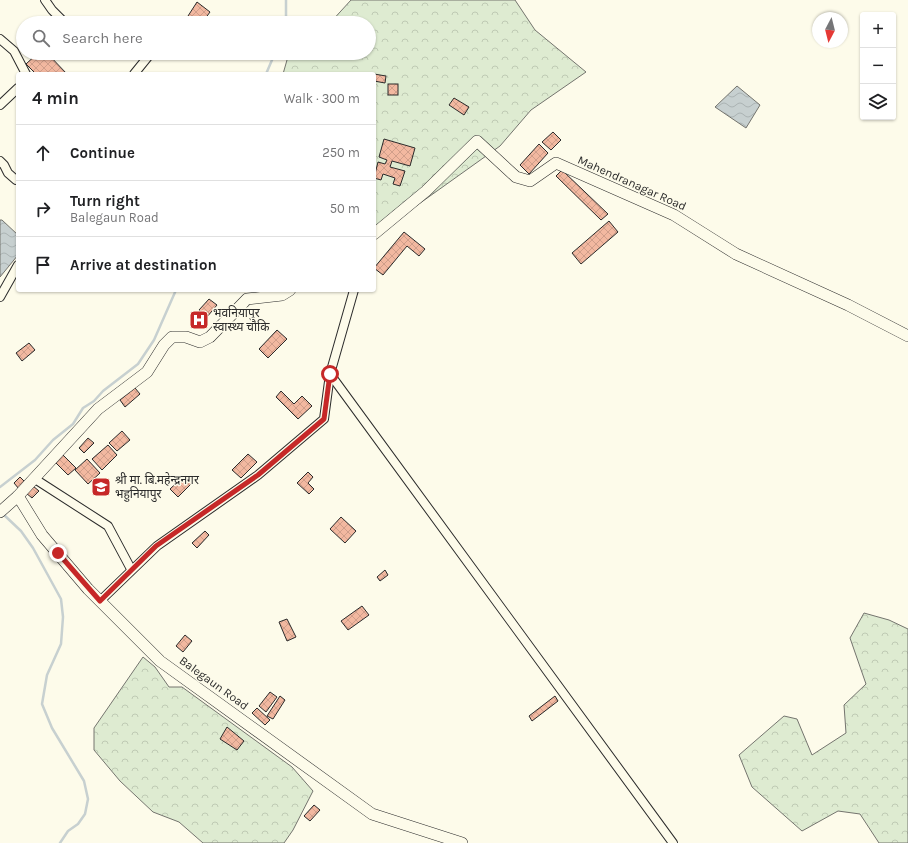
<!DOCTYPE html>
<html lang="en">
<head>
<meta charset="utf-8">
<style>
	body { margin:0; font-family:Karla,"Noto Sans Devanagari",sans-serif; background:#f6f6f6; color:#202124 }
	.controls { position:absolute; right:12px; top:12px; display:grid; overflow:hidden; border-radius:4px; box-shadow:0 1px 3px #0004 }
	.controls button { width:36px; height:36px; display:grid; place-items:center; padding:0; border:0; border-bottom:1px solid #e0e0e0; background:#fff; color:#202124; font:20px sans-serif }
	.compass { position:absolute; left:812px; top:12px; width:36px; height:36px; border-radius:50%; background:#fff; box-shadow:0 1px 3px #0004; rotate:187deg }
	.stop { position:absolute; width:12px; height:12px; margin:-9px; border:3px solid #c62828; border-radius:50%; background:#fff }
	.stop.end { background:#c62828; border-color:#fff; box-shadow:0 1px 4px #0008 }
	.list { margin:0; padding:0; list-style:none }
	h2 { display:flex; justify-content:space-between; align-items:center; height:52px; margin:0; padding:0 16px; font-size:17px }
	h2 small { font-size:13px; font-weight:400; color:#757577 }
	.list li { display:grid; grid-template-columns:26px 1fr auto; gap:12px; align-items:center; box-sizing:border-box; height:56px; padding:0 16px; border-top:1px solid #e0e0e0 }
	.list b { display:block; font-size:15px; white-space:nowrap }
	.list p { margin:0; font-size:13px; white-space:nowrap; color:#757577 }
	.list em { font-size:13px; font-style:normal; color:#757577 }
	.icon { flex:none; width:22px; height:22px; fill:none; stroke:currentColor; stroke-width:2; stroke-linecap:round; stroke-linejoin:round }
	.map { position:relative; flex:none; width:908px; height:843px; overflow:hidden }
	.search { position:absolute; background:#fff; box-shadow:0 1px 3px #0004; left:16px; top:16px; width:360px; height:44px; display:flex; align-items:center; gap:10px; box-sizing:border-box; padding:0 14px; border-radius:22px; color:#757577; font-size:15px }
	.panel { position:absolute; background:#fff; box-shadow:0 1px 3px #0004; left:16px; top:72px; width:360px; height:220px; border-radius:4px }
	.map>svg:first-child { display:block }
	.forest { fill:url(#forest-crowns); stroke:#74746e }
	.water { fill:url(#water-waves); stroke:#74746e }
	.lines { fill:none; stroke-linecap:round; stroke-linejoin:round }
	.stream { stroke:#c7d0d0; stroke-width:2.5 }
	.building { fill:url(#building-cross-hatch); stroke:#2b2b2b }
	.street-casing { stroke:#2b2b2b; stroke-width:10 }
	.secondary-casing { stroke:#2b2b2b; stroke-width:12 }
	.street { stroke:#fdfbea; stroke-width:8 }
	.secondary { stroke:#fdfbea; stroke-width:11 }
	.route { stroke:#c62828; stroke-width:5 }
	.labels { text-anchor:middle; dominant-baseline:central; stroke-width:3; stroke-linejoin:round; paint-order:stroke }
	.street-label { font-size:12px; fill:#2b2b2b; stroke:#fdfbea }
	.poi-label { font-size:12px; fill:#2b2b2b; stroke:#fdfbea; text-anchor:start }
</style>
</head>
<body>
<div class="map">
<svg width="908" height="843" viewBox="0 0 908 843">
	<defs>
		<pattern id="forest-crowns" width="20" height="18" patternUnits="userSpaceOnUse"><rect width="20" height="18" fill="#deebd1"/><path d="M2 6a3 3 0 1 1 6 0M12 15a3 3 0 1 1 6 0" fill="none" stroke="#bfcab4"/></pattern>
		<pattern id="water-waves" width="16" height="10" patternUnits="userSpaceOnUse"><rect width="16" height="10" fill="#c7d0d0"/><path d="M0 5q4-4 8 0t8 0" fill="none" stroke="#abb3b3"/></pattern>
		<pattern id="building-cross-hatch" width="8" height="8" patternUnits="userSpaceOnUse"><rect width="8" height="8" fill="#f2b8a0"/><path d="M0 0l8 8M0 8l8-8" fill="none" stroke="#d09e8a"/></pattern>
	</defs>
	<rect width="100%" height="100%" fill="#fdfbea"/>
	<g class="forest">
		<polygon points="351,0 515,0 535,30 586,72 531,110 500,146 374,236 374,74 283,74 289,53 369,53 369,23 330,23"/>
		<polygon points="864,613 889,620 908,629 908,843 879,843 860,814 838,811 802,831 752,787 739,755 784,716 797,719 812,755 846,733 844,705 866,684 850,638"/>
		<polygon points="143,657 155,667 169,687 182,687 292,767 313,791 293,830 284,843 203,843 179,822 153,812 120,781 94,750 94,728"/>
	</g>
	<g class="water">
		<polygon points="737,86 760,105 746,128 715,107"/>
		<polygon points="0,220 2,220 18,235 18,255 0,277"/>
	</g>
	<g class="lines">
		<g class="stream">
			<polyline points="286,23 286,0"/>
			<polyline points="266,74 275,53"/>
			<polyline points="0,487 35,460 53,440 73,424 83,408 94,401 103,391 138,364 154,340 176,290"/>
			<polyline points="3,514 21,531 33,548 61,599 63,617 61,644 47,675 42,704 52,728 84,781 88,799 85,814 78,824 68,831 60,843"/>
		</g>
	</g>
	<g class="building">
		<polygon points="197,2 210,12 202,23 198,23 188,16"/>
		<polygon points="38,53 47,53 67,74 36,74 26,64"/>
		<polygon points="374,74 386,76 385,83 374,81"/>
		<rect x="388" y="84" width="10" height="11"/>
		<polygon points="454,98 469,107 464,115 449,105"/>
		<polygon points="553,132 561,140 551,150 542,142"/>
		<polygon points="384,139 415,148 410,166 392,161 390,167 405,171 400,186 393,184 395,178 383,174 381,180 374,178 378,162 385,164 387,160 379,157"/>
		<polygon points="539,144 548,153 529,174 520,165"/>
		<polygon points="562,170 608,214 601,220 556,176"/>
		<polygon points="609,221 618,232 581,264 572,253"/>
		<polygon points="404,232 425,249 419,256 407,246 383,275 374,268"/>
		<polygon points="209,299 217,305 207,317 199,310"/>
		<polygon points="199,314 205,320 198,327 192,321"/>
		<polygon points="277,330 287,339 268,358 259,349"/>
		<polygon points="29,343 35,350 22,361 16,353"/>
		<polygon points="135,388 140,394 125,407 120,400"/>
		<polygon points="281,391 294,404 302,396 312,406 298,419 276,397"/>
		<polygon points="122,431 130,440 117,451 109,443"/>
		<polygon points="88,438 94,443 84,453 79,448"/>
		<polygon points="108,445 117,455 102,470 92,459"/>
		<polygon points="248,454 257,462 241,478 232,470"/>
		<polygon points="63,455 76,468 68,475 55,462"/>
		<polygon points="87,459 100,473 88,484 75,470"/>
		<polygon points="308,472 313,477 308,483 314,489 309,494 297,483"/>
		<polygon points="185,475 193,482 178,497 170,489"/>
		<polygon points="20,477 26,483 19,489 14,483"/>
		<polygon points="33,486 39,491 32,498 26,493"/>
		<polygon points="341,517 356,531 345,543 330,529"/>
		<polygon points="205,531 209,535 197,548 192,543"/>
		<polygon points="385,570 388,575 380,581 377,577"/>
		<polygon points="362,606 369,615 348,630 341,621"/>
		<polygon points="287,619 296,637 287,641 279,622"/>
		<polygon points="185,635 192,641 183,652 176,646"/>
		<polygon points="270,692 277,697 266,712 259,706"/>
		<polygon points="280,696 285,700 273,719 267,716"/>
		<polygon points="555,696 558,701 532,721 529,716"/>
		<polygon points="257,708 270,720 265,725 252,713"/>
		<polygon points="227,727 244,741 237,750 220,739"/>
		<polygon points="314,805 320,810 310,821 304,816"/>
	</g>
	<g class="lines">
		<g class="street-casing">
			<g id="street">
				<polyline points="45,0 52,10 65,23"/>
				<polyline points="0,39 14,51 26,74"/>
				<polyline points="134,74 151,53"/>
				<polyline points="0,105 18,88"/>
				<polyline points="0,161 4,165 8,173 16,180 18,179"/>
				<polyline points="354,290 330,374 673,843"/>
				<polyline points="0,297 18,265"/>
				<polyline points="35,479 108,526 131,569"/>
				<polyline points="100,601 157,546 258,475 324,419 330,374"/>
			</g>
		</g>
		<g class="secondary-casing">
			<g id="secondary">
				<polyline points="374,234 426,191 477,141 516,177 530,181 556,163 674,215 736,254 848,305 908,336"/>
				<polyline points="18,496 98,409 147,372 164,345 172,337 186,337 200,342 210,337 247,299 282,295 290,290"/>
				<polyline points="0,512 18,496 42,535 88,589 160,661 372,814 462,843"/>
			</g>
		</g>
		<use href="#street" class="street"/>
		<use href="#secondary" class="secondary"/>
	</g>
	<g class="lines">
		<polyline class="route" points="58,553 100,601 156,546 258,475 324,419 330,374"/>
	</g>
	<defs>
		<g id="hospital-square" transform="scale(1)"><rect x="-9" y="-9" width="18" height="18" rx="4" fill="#c62828" stroke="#fdfbea"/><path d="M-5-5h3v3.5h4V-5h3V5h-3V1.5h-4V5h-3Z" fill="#fff"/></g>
		<g id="school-square" transform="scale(1)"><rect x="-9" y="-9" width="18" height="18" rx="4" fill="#c62828" stroke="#fdfbea"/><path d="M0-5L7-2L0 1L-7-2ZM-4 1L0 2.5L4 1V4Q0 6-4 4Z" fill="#fff"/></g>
	</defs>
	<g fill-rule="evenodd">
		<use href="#hospital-square" x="199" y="320"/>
		<use href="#school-square" x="101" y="487"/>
	</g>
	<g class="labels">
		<g class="street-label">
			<text transform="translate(632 183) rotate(24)">Mahendranagar Road</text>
			<text transform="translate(214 683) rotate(36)">Balegaun Road</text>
		</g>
		<g class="poi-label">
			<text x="213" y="313">भवनियापुर<tspan x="213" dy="14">स्वास्थ्य चाैकि</tspan></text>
			<text x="115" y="480">श्री मा. बि.महेन्द्रनगर<tspan x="115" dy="14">भहुनियापुर</tspan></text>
		</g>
	</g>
</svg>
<div class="controls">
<button>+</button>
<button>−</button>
<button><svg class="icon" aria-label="layers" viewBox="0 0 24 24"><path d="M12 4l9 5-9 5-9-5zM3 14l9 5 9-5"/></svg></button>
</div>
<svg class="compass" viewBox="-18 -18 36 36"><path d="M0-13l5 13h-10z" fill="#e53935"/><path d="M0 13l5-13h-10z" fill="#757577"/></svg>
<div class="stop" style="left:330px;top:374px"></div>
<div class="stop end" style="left:58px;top:553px"></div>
<div class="search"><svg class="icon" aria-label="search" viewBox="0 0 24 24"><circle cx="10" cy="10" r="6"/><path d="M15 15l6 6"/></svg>Search here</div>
<section class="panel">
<h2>4 min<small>Walk · 300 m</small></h2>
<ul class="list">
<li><svg class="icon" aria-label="ahead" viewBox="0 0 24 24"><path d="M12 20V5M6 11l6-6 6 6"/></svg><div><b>Continue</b></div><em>250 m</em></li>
<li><svg class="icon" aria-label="right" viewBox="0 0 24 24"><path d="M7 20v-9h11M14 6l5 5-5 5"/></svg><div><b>Turn right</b><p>Balegaun Road</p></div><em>50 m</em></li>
<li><svg class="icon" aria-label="arrive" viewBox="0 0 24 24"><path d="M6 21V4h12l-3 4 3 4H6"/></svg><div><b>Arrive at destination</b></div></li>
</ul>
</section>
</div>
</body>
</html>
